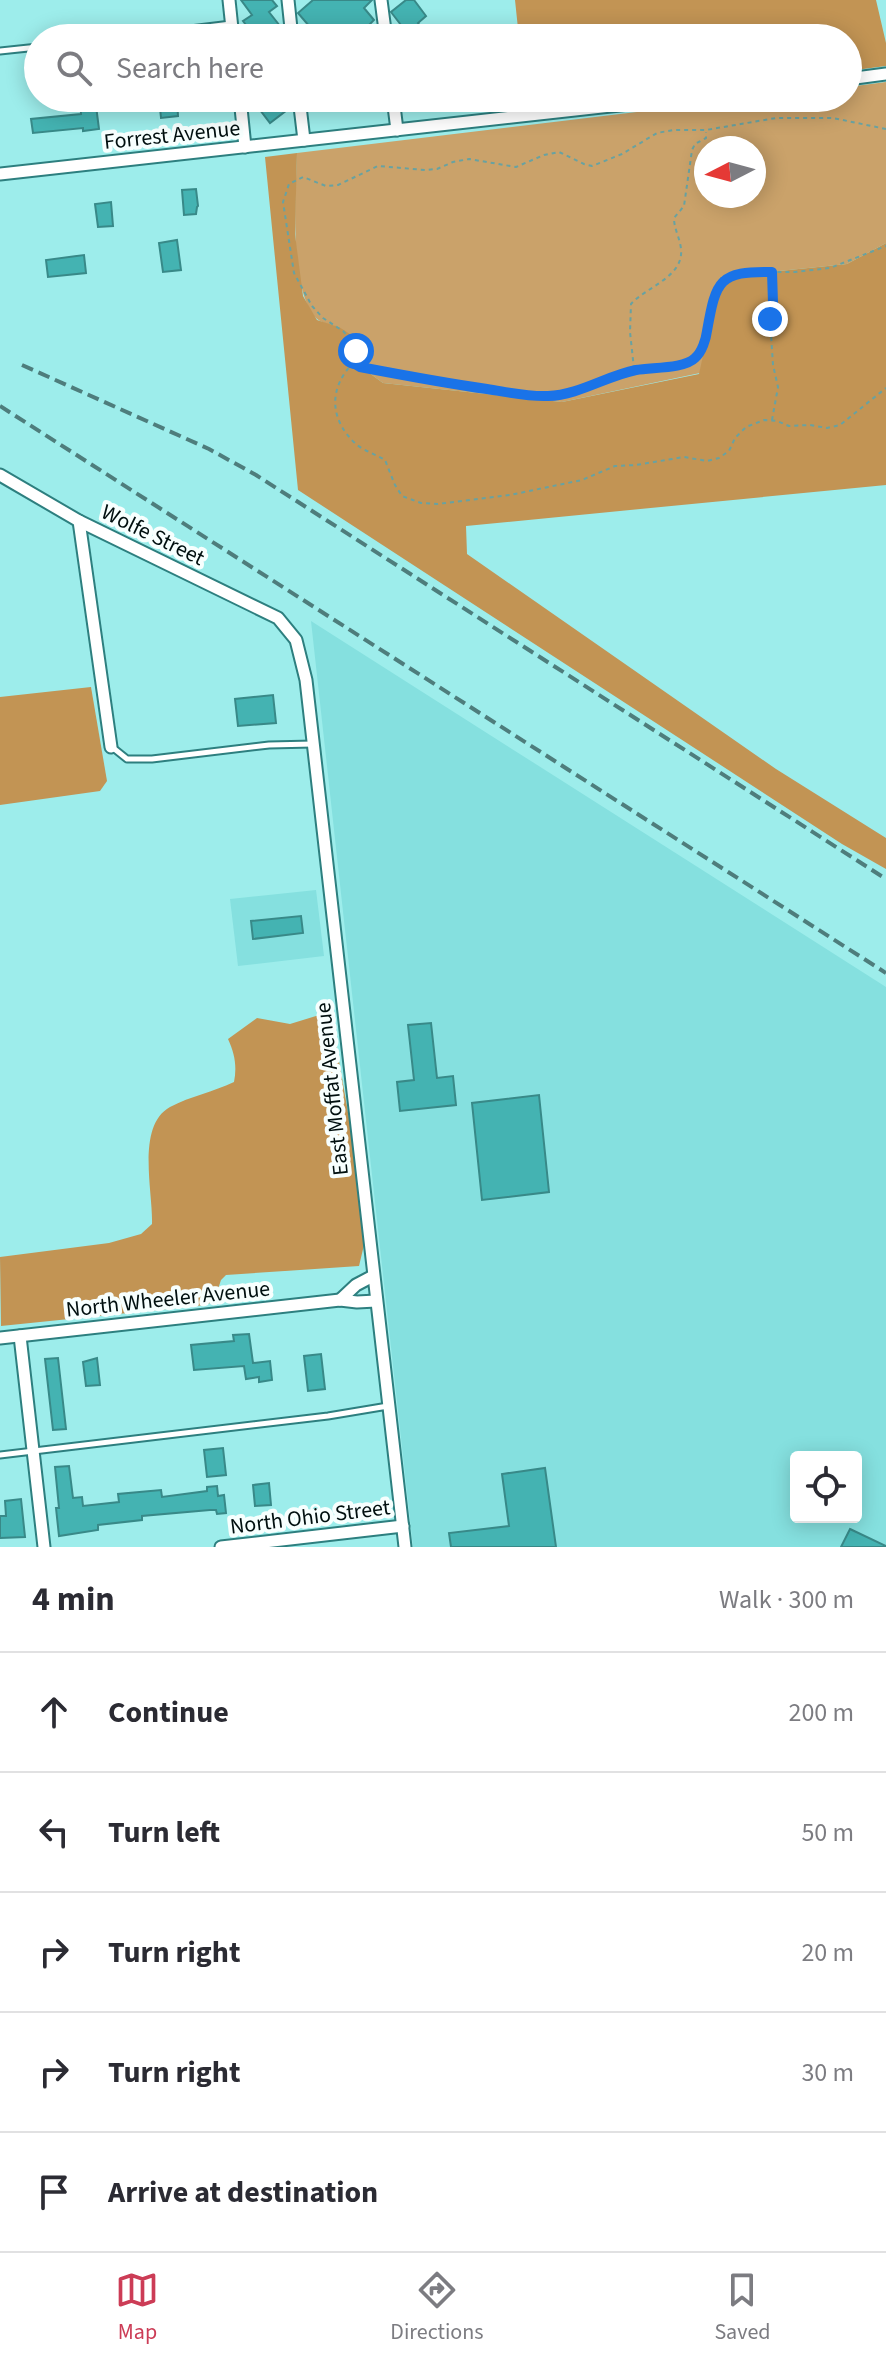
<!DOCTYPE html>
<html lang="en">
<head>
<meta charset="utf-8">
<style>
	body { margin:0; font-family:"Source Sans 3",sans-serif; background:#f7f7f7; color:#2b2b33 }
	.controls { position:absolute; right:24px; bottom:24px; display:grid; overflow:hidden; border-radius:8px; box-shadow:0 4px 20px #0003 }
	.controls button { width:72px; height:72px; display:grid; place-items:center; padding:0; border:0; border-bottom:2px solid #e1e1e2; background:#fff; color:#2b2b33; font:40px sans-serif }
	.compass { position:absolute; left:694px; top:136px; width:72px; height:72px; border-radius:50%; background:#fff; box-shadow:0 4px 20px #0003; rotate:264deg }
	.stop { position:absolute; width:24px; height:24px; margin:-18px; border:6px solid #1a73e8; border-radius:50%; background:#fff }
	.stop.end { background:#1a73e8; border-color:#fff; box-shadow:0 2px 8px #0008 }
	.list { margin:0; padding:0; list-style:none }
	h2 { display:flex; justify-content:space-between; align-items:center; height:104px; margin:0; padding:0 32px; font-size:34px }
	h2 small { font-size:26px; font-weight:400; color:#7c7c81 }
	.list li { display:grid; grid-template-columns:52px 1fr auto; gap:24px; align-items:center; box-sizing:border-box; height:120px; padding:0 32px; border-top:2px solid #e1e1e2 }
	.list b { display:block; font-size:30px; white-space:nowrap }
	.list em { font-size:26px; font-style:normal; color:#7c7c81 }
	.icon { flex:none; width:44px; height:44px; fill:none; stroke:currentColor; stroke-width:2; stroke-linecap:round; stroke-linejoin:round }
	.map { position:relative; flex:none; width:886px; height:1547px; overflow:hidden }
	.search { position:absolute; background:#fff; box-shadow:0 4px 20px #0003; left:24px; right:24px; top:24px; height:88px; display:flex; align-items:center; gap:20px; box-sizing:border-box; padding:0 28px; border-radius:44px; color:#7c7c81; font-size:30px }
	.sheet { height:704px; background:#fff }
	nav { display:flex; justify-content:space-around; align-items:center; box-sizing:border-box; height:112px; border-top:2px solid #e1e1e2; background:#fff; font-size:22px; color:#7c7c81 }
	nav a { display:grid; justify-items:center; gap:4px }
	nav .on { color:#cc3c56 }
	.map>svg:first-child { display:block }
	.built { fill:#85e0df; fill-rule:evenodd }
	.green { fill:#caa26a; fill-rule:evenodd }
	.forest { fill:#c29454 }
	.building { fill:#44b3b2; stroke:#388988; stroke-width:2 }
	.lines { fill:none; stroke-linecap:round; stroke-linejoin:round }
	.service-casing { stroke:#2d7f7f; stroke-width:9 }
	.minor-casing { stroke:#2d7f7f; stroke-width:15 }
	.path { stroke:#68a2a1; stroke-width:2; stroke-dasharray:4 4; stroke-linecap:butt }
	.service { stroke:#fff; stroke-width:5 }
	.minor { stroke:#fff; stroke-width:11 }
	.rail { stroke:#4e7d7c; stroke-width:4; stroke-dasharray:12 6; stroke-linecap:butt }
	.route { stroke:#1a73e8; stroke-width:10 }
	.labels { text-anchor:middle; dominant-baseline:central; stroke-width:8; stroke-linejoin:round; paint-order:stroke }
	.street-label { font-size:22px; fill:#000f0f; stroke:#f7fffe }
</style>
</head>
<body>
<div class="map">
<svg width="886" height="1547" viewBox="0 0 886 1547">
	<rect width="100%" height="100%" fill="#9dedeb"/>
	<g class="built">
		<path d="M 311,621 L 886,987 L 886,1547 L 413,1547 ZM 796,1457 L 856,1457 L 856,1517 L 796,1517 Z"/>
		<polygon points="316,890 324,956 238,966 230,899"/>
	</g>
	<path class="green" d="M 886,82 L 886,243 L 847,264 L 720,277 L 700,373 L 562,402 L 383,383 L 357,364 L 339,327 C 331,325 321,323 316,318 C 288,287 296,194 297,153 L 753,98 L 848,98 L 848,87 ZM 706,148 L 754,148 L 754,196 L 706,196 Z"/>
	<g class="forest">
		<polygon points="515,0 876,0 886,43 886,66 848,71 848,38 519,38"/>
		<polygon points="297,153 295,234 303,296 317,320 339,327 353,336 357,364 383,383 562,402 699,374 720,277 847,264 886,243 886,485 466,526 467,554 776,769 886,838 886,869 842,844 298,490 265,157"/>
		<polygon points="91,687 107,781 100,791 0,805 0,697"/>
		<path d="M 331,1015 L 353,1141 L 364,1245 L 359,1266 L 226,1275 L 221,1280 L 214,1301 L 206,1305 L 1,1326 L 0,1257 L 109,1243 L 141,1234 L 152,1224 C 153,1191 136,1126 170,1107 C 191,1096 213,1092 234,1082 C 237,1067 235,1054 228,1039 L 257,1018 L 290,1024 L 316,1016 Z"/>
	</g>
	<g class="building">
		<polygon points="241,0 272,0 277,6 269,12 280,26 264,38 256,38 243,21 252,15"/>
		<polygon points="313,0 372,0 364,8 374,20 366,28 375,38 300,38 310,27 298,13"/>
		<polygon points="406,0 414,0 426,16 418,23 430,38 411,38 391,12"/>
		<polygon points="80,98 95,98 99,129 83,131 83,128 33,133 31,119 81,114"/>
		<polygon points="159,98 177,98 178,116 161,118"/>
		<polygon points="260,98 285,98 291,107 270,123 254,102"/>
		<polygon points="196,189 198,206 197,207 196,214 184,215 182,190"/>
		<polygon points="111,202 113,226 98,227 95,204"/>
		<polygon points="177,240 181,270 163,272 159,243"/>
		<polygon points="84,255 86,273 48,277 46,260"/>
		<polygon points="273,695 276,723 238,726 235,699"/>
		<polygon points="301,916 303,933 253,939 251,921"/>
		<polygon points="431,1023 437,1078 453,1076 456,1105 400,1111 397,1082 414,1080 408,1025"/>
		<polygon points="539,1095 549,1192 482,1200 472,1103"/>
		<polygon points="249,1334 253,1363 270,1361 272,1380 259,1382 259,1377 246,1379 244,1366 194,1370 191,1345 234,1341 233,1335"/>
		<polygon points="321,1354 325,1389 308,1391 304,1356"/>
		<polygon points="58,1358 66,1429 53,1430 45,1359"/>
		<polygon points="97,1358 100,1385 86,1386 83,1362"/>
		<polygon points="223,1448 226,1475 207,1477 204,1450"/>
		<polygon points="69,1466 73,1498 82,1497 83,1506 119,1502 118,1494 161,1490 162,1497 207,1491 207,1487 217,1486 218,1496 224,1495 226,1513 217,1514 216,1510 210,1510 142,1516 142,1520 98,1525 98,1530 59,1536 56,1508 59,1508 55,1467"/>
		<polygon points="545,1468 556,1547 451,1547 449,1533 509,1526 502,1474"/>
		<polygon points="269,1483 271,1505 255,1506 253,1485"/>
		<polygon points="21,1499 25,1537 0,1538 0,1516 6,1516 5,1501"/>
		<polygon points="850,1529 886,1546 886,1547 841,1547"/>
	</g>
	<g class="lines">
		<g class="service-casing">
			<g id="service">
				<polyline points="116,38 231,24"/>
				<polyline points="0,51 38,47"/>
				<polyline points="112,747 127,759 152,759 269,745 313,744"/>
				<polyline points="0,1455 328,1416 388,1406"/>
			</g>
		</g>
		<g class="minor-casing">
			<g id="minor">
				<polyline points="229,0 233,38"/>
				<polyline points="288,0 292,38"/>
				<polyline points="381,0 386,38"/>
				<polyline points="848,79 886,74"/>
				<polyline points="240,98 245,147"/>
				<polyline points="299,98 304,140"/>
				<polyline points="393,98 397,130"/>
				<polyline points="0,174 683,98"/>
				<polyline points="0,475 79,521 278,618 296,640 306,680 405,1547"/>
				<polyline points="79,521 111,747"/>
				<polyline points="340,1300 356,1285 373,1276"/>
				<polyline points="20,1336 44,1547"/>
				<polyline points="0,1338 340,1300 357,1302 376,1301"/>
				<polyline points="221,1547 403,1526"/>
			</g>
		</g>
		<g class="path">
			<polyline points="886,129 833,118 776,118 706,130 673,130 657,133 622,154 592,166 584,164 559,152 544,155 516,167 469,159 453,162 437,169 425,170 378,166 338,185 326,186 303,177 289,184 283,202 294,273 312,306 323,318 343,331 354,344 356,351 353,360 355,364 433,381 521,394 548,396 569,393 635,370 685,364 697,357 706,339 711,307 720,285 727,276 756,272 795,272 830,268 886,246"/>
			<path d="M 354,362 C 328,388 329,420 357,445 C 365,451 377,455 385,460 L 395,485 L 402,496 L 421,503 L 437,504 L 510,495 L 582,480 L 615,466 L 636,465 L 684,457 L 707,461 L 719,458 L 729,451 L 735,438 L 746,427 L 764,420 L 777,421 L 789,426 L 810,425 L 827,428 L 840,425 L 886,388"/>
			<path d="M 634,369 L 630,332 L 631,304 C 646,287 684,277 681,249 C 680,238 674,229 674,218 L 684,206 L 692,150 L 695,144 L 706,138 L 706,132"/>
			<polyline points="772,420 778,387 773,365 770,319 773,303 772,272"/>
		</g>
		<use href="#service" class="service"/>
		<use href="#minor" class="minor"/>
		<g class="rail">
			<polyline points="22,365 209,449 256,475 886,879"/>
			<polyline points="0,406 886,973"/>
		</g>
	</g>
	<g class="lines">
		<path class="route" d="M 356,351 L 353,360 L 355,364 L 360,367 C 402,375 444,383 487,389 C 507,392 528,397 548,396 C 579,395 606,376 636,370 C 652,367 684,369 695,358 C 702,352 706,339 707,331 C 716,280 719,271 772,272 L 773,303 L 770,319"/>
	</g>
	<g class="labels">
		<g class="street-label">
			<text transform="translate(172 135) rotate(-6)">Forrest Avenue</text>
			<text transform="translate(153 535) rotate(26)">Wolfe Street</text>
			<text transform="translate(332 1089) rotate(-96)">East Moffat Avenue</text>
			<text transform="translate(168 1299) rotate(-6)">North Wheeler Avenue</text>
			<text transform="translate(310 1517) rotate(-7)">North Ohio Street</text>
		</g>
	</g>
</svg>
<div class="controls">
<button><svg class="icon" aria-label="locate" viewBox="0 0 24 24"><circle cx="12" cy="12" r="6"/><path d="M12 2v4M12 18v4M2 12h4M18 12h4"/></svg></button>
</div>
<svg class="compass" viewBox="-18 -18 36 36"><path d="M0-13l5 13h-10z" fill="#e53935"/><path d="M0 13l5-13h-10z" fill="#7c7c81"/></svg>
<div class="stop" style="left:356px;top:351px"></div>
<div class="stop end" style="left:770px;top:319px"></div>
<div class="search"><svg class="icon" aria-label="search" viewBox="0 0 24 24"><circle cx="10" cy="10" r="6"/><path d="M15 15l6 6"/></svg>Search here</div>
</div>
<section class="sheet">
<h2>4 min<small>Walk · 300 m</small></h2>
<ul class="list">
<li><svg class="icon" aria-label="ahead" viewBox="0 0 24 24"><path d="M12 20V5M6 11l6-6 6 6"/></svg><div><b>Continue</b></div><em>200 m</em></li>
<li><svg class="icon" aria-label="left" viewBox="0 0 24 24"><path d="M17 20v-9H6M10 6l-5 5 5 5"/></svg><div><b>Turn left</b></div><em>50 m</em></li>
<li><svg class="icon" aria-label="right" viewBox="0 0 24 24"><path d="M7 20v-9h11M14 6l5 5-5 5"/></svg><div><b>Turn right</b></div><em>20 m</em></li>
<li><svg class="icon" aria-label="right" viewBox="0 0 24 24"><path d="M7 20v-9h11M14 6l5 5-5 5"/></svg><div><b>Turn right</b></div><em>30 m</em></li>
<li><svg class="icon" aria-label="arrive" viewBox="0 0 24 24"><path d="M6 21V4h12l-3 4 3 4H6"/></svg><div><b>Arrive at destination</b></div></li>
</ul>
</section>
<nav>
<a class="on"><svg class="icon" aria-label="map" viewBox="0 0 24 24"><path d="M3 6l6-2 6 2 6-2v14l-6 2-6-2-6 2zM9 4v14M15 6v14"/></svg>Map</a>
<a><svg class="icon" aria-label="directions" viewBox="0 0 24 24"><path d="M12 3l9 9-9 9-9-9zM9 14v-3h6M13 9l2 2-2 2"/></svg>Directions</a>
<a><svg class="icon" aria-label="saved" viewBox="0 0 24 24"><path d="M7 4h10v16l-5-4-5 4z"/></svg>Saved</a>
</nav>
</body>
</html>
